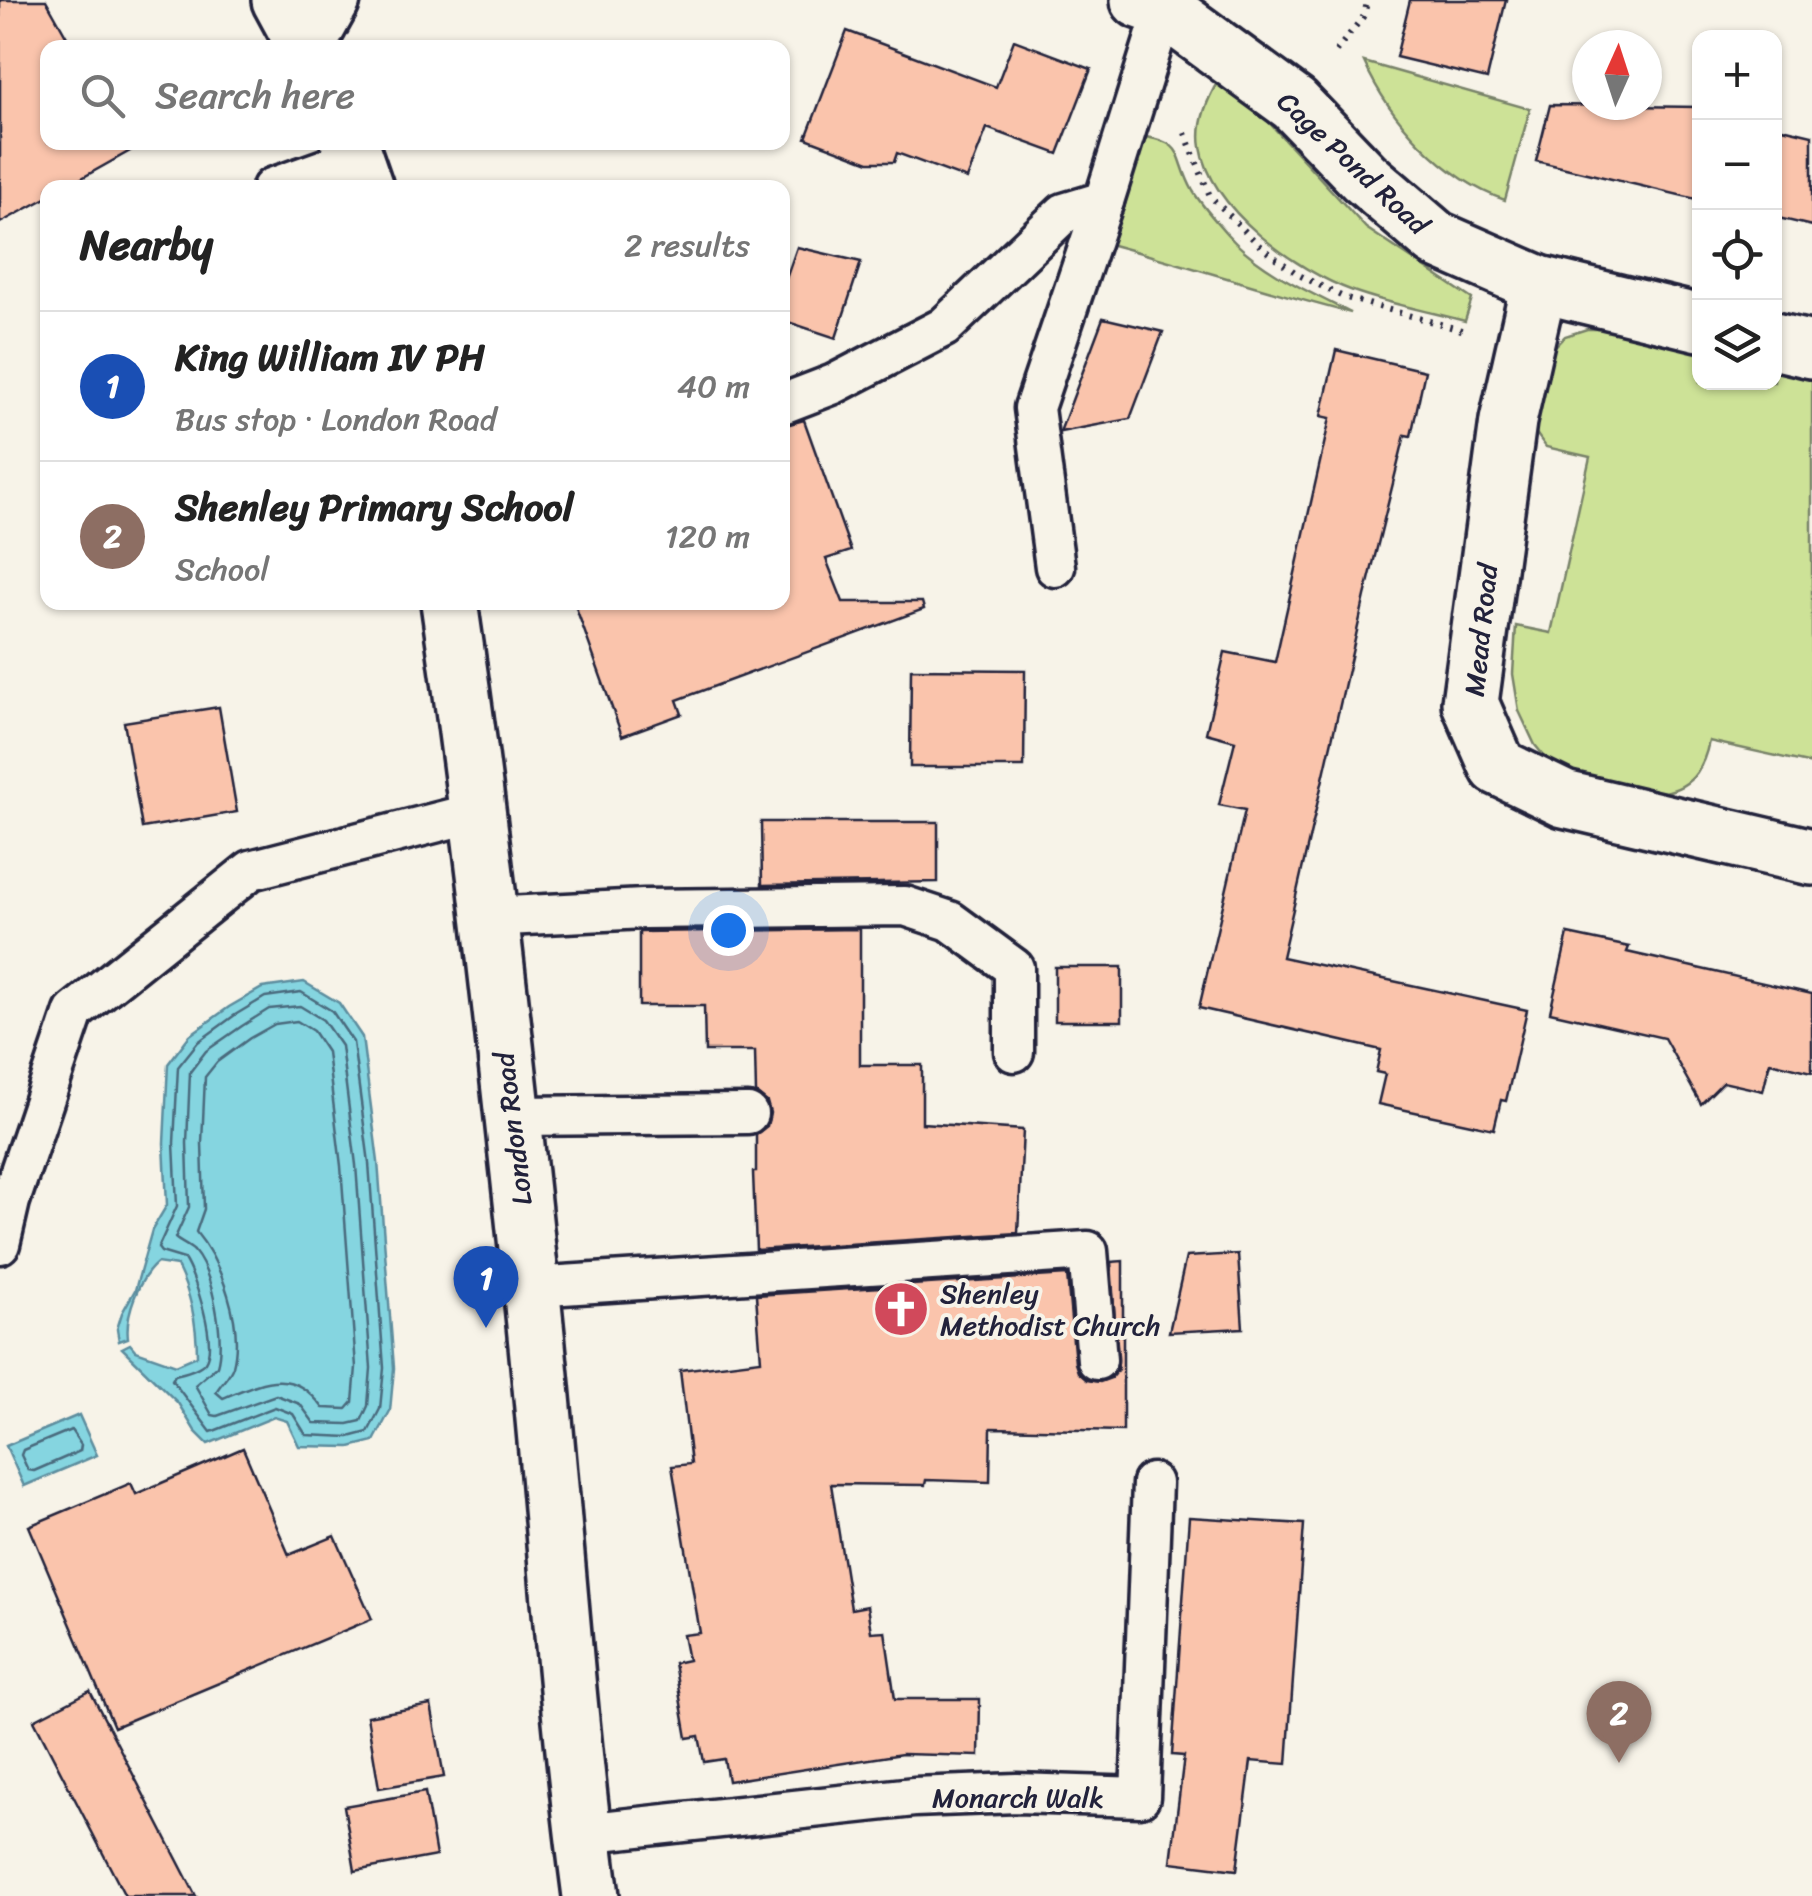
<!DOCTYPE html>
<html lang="en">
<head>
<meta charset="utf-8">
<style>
	body { margin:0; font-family:Sriracha,sans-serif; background:#f2f2f2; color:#222 }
	.controls { position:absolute; right:30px; top:30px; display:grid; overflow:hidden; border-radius:20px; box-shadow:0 2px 8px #0004 }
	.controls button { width:90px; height:90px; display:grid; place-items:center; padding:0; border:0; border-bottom:2px solid #e0e0e0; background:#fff; color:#222; font:50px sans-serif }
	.compass { position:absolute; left:1572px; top:30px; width:90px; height:90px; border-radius:50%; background:#fff; box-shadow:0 2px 8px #0004; rotate:3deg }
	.you { position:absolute; left:728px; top:930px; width:35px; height:35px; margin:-25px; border:8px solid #fff; border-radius:50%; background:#1a73e8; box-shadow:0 0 0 15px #1a73e833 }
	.badge { display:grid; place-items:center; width:65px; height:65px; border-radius:50%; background:#b45309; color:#fff; font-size:32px; font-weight:700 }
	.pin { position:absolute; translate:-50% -82px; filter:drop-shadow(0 2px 5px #0008) }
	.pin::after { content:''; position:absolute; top:52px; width:35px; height:30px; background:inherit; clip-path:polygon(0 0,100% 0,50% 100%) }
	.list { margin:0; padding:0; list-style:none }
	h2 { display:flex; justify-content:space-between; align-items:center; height:130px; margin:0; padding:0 40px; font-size:42px }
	h2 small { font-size:32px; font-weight:400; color:#767676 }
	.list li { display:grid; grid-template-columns:65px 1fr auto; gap:30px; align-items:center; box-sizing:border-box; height:150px; padding:0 40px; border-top:2px solid #e0e0e0 }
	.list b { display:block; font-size:38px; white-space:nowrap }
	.list p { margin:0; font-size:32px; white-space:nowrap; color:#767676 }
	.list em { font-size:32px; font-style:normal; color:#767676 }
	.icon { flex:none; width:55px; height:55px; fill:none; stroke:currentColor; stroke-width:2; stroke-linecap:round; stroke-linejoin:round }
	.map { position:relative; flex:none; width:1812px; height:1896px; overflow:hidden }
	.search { position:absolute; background:#fff; box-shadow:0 2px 8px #0004; left:40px; top:40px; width:750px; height:110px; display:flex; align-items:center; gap:25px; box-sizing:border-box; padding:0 35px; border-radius:20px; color:#767676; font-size:38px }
	.panel { position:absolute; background:#fff; box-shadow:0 2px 8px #0004; left:40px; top:180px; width:750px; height:430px; border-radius:20px }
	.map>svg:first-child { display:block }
	.green { fill:#cde297; stroke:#788269; stroke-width:2.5 }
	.water { fill:#85d5e0; stroke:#5d8d9e; stroke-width:2.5 }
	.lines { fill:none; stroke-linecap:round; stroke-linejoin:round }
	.shore { stroke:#4a6a7d; stroke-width:2.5 }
	.building { fill:#fac4ac; stroke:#22223b; stroke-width:2.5 }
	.service-casing { stroke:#22223b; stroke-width:45 }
	.minor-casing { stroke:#22223b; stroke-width:62 }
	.secondary-casing { stroke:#22223b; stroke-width:62 }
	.path { stroke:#22223b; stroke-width:6; stroke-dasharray:2.5 8; stroke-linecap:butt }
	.service { stroke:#f7f3e8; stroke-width:38 }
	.minor { stroke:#f7f3e8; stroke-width:55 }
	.secondary { stroke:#f7f3e8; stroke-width:55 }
	.labels { text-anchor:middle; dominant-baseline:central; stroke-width:8; stroke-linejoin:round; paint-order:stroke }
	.street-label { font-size:28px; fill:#22223b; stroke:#f7f3e8 }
	.poi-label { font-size:28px; fill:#22223b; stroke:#f7f3e8; text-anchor:start }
</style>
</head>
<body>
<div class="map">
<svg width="1812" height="1896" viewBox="0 0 1812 1896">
	<rect width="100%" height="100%" fill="#f7f3e8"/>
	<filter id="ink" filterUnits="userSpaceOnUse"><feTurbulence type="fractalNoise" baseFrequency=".01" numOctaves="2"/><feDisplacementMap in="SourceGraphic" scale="20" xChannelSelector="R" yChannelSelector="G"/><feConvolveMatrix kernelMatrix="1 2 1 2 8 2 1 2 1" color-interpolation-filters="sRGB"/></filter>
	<g filter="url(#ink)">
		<g class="green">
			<path d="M 1364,62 L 1530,109 L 1505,200 C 1444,179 1390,120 1364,62 Z"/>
			<path d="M 1218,81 L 1241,92 L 1366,228 L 1472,299 L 1465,321 C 1428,311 1389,304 1353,291 C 1297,271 1211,210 1201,147 C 1197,124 1207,100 1218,81 Z"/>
			<path d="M 1140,136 C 1188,143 1173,155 1193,191 C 1202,206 1216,221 1227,234 C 1259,270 1309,292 1351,313 C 1268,292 1188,265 1105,243 Z"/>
			<path d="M 1587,329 L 1616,329 L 1699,350 L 1700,382 L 1774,382 L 1775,369 L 1812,378 L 1812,764 L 1709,741 C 1703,771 1690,790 1657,793 L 1554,768 L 1535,745 L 1519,711 L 1513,674 L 1516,626 L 1551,633 L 1590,457 L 1546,447 L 1535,432 L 1531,416 L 1545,357 L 1565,336 Z"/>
		</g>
		<g class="water">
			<path d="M 304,982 L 339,1003 L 362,1037 L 378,1162 L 394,1368 L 390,1411 L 374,1441 L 350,1447 L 299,1446 L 287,1421 L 274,1417 L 208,1444 L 195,1431 L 178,1403 L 122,1348 L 130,1344 L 136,1351 L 176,1365 L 197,1356 C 197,1325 191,1294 177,1266 L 157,1263 C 139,1278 125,1314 128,1338 L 119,1341 L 117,1329 L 122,1313 L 135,1290 L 152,1230 L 167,1205 L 164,1143 L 168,1064 L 190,1035 L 229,1007 L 262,988 Z"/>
			<polygon points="79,1415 97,1455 24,1486 6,1446"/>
		</g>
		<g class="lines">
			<g class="shore">
				<path d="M 301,992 L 332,1011 L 353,1042 L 369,1163 L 384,1368 L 380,1409 L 368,1432 L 349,1437 L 306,1435 L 293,1414 L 275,1407 L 211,1432 L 172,1380 L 175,1375 C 183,1373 199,1370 205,1362 C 218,1343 195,1276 184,1259 L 161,1252 L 158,1248 L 177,1206 L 174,1143 L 178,1067 L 198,1042 L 235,1015 L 265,997 Z"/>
				<path d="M 300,1006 L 323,1020 L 341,1046 L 356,1165 L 371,1368 L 368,1406 L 361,1421 L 348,1424 L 314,1423 L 300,1404 L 276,1395 L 217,1416 L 212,1415 L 195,1385 L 217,1366 C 225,1338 213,1273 194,1251 C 188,1245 180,1243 175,1238 L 189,1207 L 187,1143 L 190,1072 L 206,1051 L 242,1026 L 269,1009 Z"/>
				<path d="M 297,1021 L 313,1031 L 327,1052 L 341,1166 L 356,1367 L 353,1402 L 347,1409 L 323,1408 C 292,1366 264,1381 223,1398 L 216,1392 C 221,1383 230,1376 233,1366 C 244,1325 221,1262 196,1232 L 204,1209 L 202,1143 L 205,1077 L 217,1062 L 250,1038 L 275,1024 Z"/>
				<polygon points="71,1430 81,1445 80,1451 34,1471 28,1470 21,1455 23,1450"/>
			</g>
		</g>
		<g class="building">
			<polygon points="0,0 46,0 73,48 48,48 48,142 125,142 130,151 64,188 48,188 48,197 0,223"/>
			<polygon points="1410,0 1506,0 1487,79 1396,57"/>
			<polygon points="847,31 996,87 1014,40 1091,69 1058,154 987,128 967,179 897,153 894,162 869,162 806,138"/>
			<polygon points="1550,105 1700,107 1700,200 1536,161"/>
			<polygon points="1774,126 1812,135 1812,226 1774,217"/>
			<polygon points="797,247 861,262 836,338 782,320 782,290"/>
			<polygon points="1103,318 1163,332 1130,419 1060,432"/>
			<polygon points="1336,350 1425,371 1411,436 1405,435 1365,596 1282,957 1527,1010 1506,1101 1501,1100 1494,1129 1378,1104 1385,1074 1376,1072 1381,1050 1199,1008 1245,810 1219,805 1235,741 1206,733 1225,652 1275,662 1330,418 1321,416"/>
			<polygon points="804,420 851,551 826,559 843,602 922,602 924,609 677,700 682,714 622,736 574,602 782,602 782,426"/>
			<polygon points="911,669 1025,670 1024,767 910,767"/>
			<polygon points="219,707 237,812 142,828 124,722"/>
			<polygon points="761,822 938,822 938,882 762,885"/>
			<polygon points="860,929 860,1065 922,1065 922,1123 1023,1130 1018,1233 756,1250 753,1172 756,1172 756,1134 767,1126 770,1113 767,1102 756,1093 755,1051 705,1051 704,1006 639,1006 639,932"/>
			<polygon points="1568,934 1629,947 1627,952 1812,994 1812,1072 1770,1062 1763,1091 1723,1082 1701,1104 1664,1038 1550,1012"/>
			<rect x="1055" y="967" width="67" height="54"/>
			<polygon points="1238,1254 1243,1328 1169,1332 1186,1257"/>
			<polygon points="1123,1261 1123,1431 991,1428 990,1482 926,1480 925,1485 831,1484 851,1609 867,1606 871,1632 885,1631 895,1699 980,1699 979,1756 902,1754 728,1781 724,1759 704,1762 699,1736 687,1738 674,1663 688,1660 683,1635 700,1633 672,1466 691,1464 680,1370 761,1360 756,1295 1067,1275 1075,1363 1078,1372 1087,1380 1100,1382 1111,1378 1118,1369 1111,1262"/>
			<polygon points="243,1448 289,1555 335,1536 372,1619 114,1727 29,1526 131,1483 136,1494"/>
			<polygon points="1189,1517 1304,1524 1287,1764 1251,1761 1237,1870 1171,1862 1184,1756 1172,1755"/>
			<polygon points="90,1691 196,1896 125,1896 34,1720"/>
			<polygon points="431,1705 444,1777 379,1788 367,1716"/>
			<polygon points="425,1792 436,1856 355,1871 344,1806"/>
		</g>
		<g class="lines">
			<g class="service-casing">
				<g id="service">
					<polyline points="272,188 356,158"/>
					<polyline points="782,404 834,384 944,327 1064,213 1104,201"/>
					<polyline points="1055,567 1034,408 1104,201 1164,9"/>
					<polyline points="488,917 644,909 905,906 950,921 1014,968 1014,1052"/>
					<polyline points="511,1116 748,1114"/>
					<polyline points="0,1244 10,1201 74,1012 251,870 477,812"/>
					<polyline points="532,1287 1088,1251 1097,1360"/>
					<polyline points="583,1833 914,1797 1017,1793 1140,1797 1152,1483"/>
				</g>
			</g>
			<g class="minor-casing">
				<g id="minor">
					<polyline points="1139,0 1164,9 1294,104 1364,177 1436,239 1539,284 1700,323"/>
					<polyline points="306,47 332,0"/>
					<polyline points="1539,284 1508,421 1470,703 1498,767 1564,799 1812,857"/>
					<polyline points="1774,341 1812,350"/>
				</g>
			</g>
			<g class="secondary-casing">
				<g id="secondary">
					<polyline points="280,0 306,48"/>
					<polyline points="349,142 365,188"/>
					<path d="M 449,602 C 482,829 507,1058 531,1286 C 553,1489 564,1693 591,1896"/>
				</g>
			</g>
			<g class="path">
				<polyline points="1336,51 1363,17 1368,0"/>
				<polyline points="1185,133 1210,196 1262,248 1299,275 1343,297 1465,331"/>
			</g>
			<use href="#service" class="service"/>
			<use href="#minor" class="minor"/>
			<use href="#secondary" class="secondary"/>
		</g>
	</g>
	<defs>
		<g id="church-disc" transform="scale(2.875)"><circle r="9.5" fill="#d1495b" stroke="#f7f3e8"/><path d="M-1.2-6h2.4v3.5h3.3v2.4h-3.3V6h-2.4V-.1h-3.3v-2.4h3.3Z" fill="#fff"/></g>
	</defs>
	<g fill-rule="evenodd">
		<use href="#church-disc" x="901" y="1309"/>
	</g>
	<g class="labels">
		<g class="street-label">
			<text transform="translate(1353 163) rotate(43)">Cage Pond Road</text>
			<text transform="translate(1481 630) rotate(-84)">Mead Road</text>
			<text transform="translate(513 1129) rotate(-97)">London Road</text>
			<text x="1018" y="1797">Monarch Walk</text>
		</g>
		<g class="poi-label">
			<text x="940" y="1293">Shenley<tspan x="940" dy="32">Methodist Church</tspan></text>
		</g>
	</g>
</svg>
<div class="controls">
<button>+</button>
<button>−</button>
<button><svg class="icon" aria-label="locate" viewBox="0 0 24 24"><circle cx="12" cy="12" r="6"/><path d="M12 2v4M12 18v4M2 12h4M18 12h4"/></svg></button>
<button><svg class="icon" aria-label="layers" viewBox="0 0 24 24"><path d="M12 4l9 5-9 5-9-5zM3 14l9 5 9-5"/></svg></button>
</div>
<svg class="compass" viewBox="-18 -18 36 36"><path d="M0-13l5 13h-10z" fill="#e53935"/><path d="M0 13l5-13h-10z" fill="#767676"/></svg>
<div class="you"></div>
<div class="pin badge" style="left:486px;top:1328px;background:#1a4fb4">1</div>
<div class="pin badge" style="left:1619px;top:1763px;background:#8d6e63">2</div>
<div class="search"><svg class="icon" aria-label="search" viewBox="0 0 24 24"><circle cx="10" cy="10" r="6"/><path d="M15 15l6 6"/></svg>Search here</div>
<section class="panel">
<h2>Nearby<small>2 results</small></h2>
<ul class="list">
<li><span class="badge" style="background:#1a4fb4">1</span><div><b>King William IV PH</b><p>Bus stop · London Road</p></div><em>40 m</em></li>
<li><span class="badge" style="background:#8d6e63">2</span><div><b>Shenley Primary School</b><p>School</p></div><em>120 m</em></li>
</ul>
</section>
</div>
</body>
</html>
